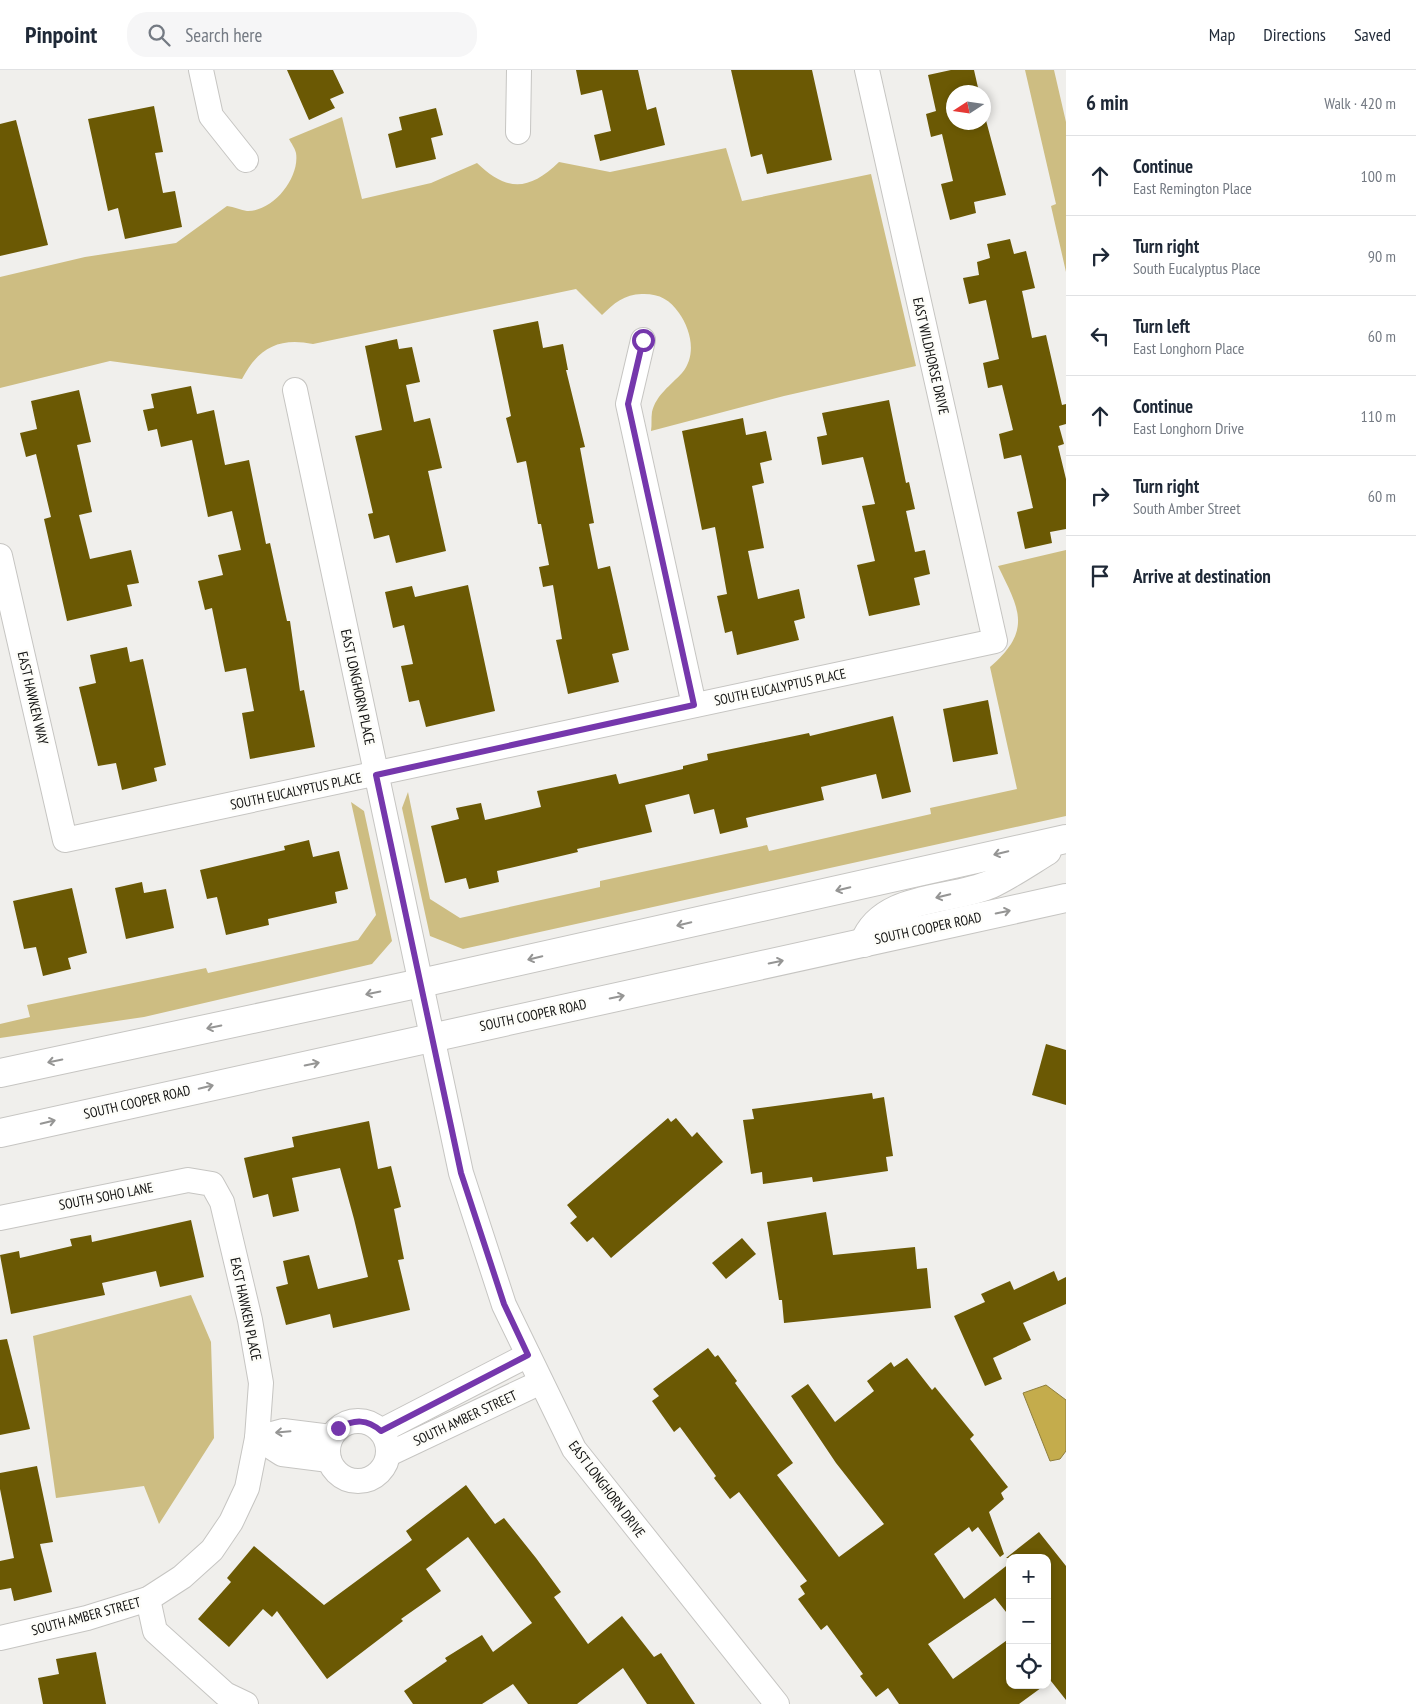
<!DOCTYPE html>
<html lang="en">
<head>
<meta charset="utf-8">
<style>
	body { margin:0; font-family:"PT Sans Narrow",sans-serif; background:#f6f6f7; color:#1f2937 }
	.controls { position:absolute; right:15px; bottom:15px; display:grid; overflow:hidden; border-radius:10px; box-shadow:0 2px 8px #0003 }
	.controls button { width:45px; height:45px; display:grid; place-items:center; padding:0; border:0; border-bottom:1px solid #e0e1e3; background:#fff; color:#1f2937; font:25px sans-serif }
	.compass { position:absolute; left:946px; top:15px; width:45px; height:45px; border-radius:50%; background:#fff; box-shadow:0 2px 8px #0003; rotate:258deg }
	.stop { position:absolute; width:15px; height:15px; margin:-11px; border:4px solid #7537ac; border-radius:50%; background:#fff }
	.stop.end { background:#7537ac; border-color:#fff; box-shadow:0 1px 5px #0008 }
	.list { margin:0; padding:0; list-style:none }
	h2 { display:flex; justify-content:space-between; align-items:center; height:65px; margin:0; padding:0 20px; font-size:21px }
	h2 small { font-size:16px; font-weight:400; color:#747a83 }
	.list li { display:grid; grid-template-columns:32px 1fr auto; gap:15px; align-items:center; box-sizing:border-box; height:80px; padding:0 20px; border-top:1px solid #e0e1e3 }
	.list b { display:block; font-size:19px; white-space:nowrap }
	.list p { margin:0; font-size:16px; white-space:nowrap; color:#747a83 }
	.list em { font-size:16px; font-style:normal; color:#747a83 }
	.icon { flex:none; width:28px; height:28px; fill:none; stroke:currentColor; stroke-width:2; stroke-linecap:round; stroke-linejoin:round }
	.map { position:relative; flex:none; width:1066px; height:1634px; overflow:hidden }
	header { display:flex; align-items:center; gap:30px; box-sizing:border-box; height:70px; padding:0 25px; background:#fff; border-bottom:1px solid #e0e1e3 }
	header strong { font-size:24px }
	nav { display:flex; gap:28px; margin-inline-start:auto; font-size:18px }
	.search { width:350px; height:45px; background:#f6f6f7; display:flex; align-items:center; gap:12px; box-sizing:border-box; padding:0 18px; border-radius:20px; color:#747a83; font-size:19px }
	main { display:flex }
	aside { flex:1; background:#fff }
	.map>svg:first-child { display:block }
	.green { fill:#cdbd82 }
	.water { fill:#c4ac4c; stroke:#8f7e3b }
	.building { fill:#6b5904 }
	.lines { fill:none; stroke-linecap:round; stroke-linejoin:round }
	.minor-casing { stroke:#c6c5c2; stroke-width:26 }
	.major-casing { stroke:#c6c5c2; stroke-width:30 }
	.minor { stroke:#fff; stroke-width:24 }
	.major { stroke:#fff; stroke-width:28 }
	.oneway { stroke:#959594 }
	.route { stroke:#7537ac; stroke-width:6 }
	.labels { text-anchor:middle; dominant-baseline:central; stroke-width:5; stroke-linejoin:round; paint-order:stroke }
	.street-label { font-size:14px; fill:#131312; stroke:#fdfdf9 }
</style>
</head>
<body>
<header>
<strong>Pinpoint</strong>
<div class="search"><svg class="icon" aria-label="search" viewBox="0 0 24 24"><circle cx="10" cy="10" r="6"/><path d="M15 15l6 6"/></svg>Search here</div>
<nav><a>Map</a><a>Directions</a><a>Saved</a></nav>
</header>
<main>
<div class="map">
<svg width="1066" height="1634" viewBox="0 0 1066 1634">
	<rect width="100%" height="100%" fill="#f0efec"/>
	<g class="green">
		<polygon points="1025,0 1054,0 1066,52 1066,202 1051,136 1056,134"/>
		<path d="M 342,47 L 362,129 L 431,113 L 477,93 C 507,122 529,121 559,92 L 610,102 L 726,78 L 742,131 L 871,104 L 916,296 L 784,326 L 651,361 C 652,355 651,348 652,342 C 656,325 671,315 682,303 C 697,285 691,260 679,243 C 670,230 660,224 644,224 C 626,223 614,233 602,245 L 576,219 L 313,274 C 279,267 258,278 242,309 L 110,291 L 0,318 L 0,207 L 85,187 L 176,173 L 227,136 C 234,137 241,140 247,141 C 273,142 300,108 296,83 C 295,78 291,73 289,69 Z"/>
		<path d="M 1066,480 L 1066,746 L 463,879 L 430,866 L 402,738 L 408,722 L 430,829 L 460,848 L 600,817 L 600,811 L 767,775 L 769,781 L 931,744 L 930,738 L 1017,719 L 990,597 C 1033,560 1019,539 998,496 Z"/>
		<polygon points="351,732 364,741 392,871 372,894 144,947 0,968 0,954 30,947 27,935 206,898 208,903 358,870 376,845"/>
		<polygon points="191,1225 211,1272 214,1368 159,1454 144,1416 56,1428 33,1266"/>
	</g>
	<polygon class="water" points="1046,1315 1066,1330 1066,1381 1060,1389 1050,1391 1023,1323"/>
	<g class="building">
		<polygon points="287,0 333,0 344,23 330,29 335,38 309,50"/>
		<polygon points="576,0 638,0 647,40 656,37 665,75 600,91 594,65 611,61 602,20 581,25"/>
		<polygon points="731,0 812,0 832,90 767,104 762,84 751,87"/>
		<polygon points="951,0 974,0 979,22 954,22 954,52 984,52 984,43 1006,125 974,132 976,143 950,150 941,114 953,111 942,64 931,67 926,44 936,41 928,5"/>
		<polygon points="154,36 163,82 155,83 163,123 175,121 182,157 125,169 118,138 108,141 88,49"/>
		<polygon points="436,38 443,65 431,68 436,89 396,98 388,64 402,60 399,47"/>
		<polygon points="16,50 48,175 0,186 0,54"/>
		<polygon points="1010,169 1014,184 1026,181 1035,218 1022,221 1032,268 1046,265 1062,335 1066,334 1066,354 1059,356 1064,374 1058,376 1066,409 1066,459 1050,462 1052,473 1025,479 1017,442 1033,438 1021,385 1004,389 999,364 1013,360 1002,315 988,318 983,293 999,289 986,230 969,234 963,208 979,205 977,192 990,188 987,174"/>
		<polygon points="538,251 543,278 563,274 568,300 566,300 585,377 580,378 594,453 589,454 598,499 610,496 629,580 612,584 619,612 568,624 556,570 562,569 553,515 543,517 539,497 549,495 541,454 538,454 526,391 517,393 506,348 511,346 493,260"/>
		<polygon points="397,269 399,279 412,277 420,312 406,315 414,352 430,348 442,398 428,401 446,481 396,493 389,465 374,469 368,444 373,443 355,366 382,360 365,276"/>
		<polygon points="191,316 197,344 214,340 225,395 249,390 266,474 270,473 287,551 290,551 300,621 304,620 315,677 250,689 242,643 254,641 246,598 225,602 212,538 205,540 198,511 223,505 218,485 241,480 232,441 208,447 192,370 161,377 157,359 148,361 143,340 154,338 151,324"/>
		<polygon points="79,320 91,372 77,375 92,442 79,445 90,489 131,480 139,513 127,515 132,536 67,551 44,449 51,447 36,384 26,387 20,363 37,359 31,331"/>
		<polygon points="889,330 906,413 909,412 915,439 906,441 915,482 925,480 930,504 914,508 920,535 869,546 857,495 875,491 862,436 875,434 863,387 822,395 817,367 827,365 822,343"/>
		<polygon points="743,348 746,365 766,361 772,390 760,393 764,413 752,416 764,478 748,481 758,529 799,519 805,548 794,551 799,570 737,585 732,561 725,563 717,526 727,524 715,457 702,460 682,361"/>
		<polygon points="468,515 495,641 426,657 419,630 409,632 401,596 413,594 404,555 393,558 385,522 412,516 415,527"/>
		<polygon points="127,577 130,592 143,589 166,695 154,698 157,711 122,720 116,693 98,696 79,617 96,613 90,585"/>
		<polygon points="988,630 998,684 953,692 943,639"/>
		<polygon points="893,646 911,722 882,729 876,704 821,717 824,730 746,748 748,757 720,764 714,739 694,744 689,724 645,735 652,762 577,779 578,782 497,801 499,812 469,819 466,808 445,813 431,756 459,749 456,738 481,733 485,750 541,737 537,721 616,704 619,714 683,699 683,696 708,690 707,684 809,663 810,666"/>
		<polygon points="309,770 313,787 339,781 348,819 335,822 337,833 268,849 269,855 226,865 217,827 207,829 200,800 285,780 284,776"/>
		<polygon points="142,812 144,823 166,819 174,858 126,869 115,818"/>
		<polygon points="72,818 87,883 68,888 71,899 43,906 36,877 24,879 13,831"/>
		<polygon points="1046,974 1066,980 1066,1035 1032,1025"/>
		<polygon points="872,1023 873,1029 884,1027 893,1086 886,1087 888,1101 813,1112 812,1107 763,1114 762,1102 751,1104 743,1050 754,1049 752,1039"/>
		<polygon points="668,1048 671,1052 676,1048 692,1067 697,1062 723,1092 611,1188 593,1167 587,1172 570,1153 577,1147 567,1135"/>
		<polygon points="369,1051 378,1099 391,1096 401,1137 394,1139 404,1189 398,1190 410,1240 333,1258 330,1244 286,1255 276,1217 288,1214 283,1191 309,1185 318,1219 368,1207 354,1149 340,1098 292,1108 299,1141 273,1147 268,1124 253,1128 244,1088 294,1077 292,1067"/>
		<polygon points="826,1142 833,1185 915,1177 917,1199 927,1198 931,1238 784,1253 782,1230 779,1230 767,1152"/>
		<polygon points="191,1150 204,1207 160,1217 156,1201 102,1213 105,1225 11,1244 0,1185 19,1181 20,1188 72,1176 70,1169 91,1165 92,1172"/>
		<polygon points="742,1168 756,1184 726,1209 712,1193"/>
		<polygon points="1054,1201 1058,1211 1066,1207 1066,1234 1023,1253 1031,1270 993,1288 1002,1309 985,1316 954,1246 985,1232 981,1224 1010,1211 1014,1220"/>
		<polygon points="7,1269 30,1359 0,1365 0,1270"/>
		<polygon points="708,1278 715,1287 718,1285 737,1311 735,1313 793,1393 777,1405 839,1487 884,1454 836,1393 791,1326 808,1314 835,1352 874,1321 867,1311 891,1292 894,1297 907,1288 932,1320 935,1317 974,1365 970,1369 1008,1417 1001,1423 1004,1429 989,1442 1004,1484 1000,1487 978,1457 972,1462 969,1457 934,1484 964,1529 1010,1493 1010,1547 995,1528 928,1574 953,1609 1010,1568 1010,1615 1045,1615 1019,1634 899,1634 888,1618 876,1627 860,1606 863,1604 827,1555 821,1560 798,1529 805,1524 800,1516 807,1511 787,1485 739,1422 730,1429 714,1408 716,1406 680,1357 674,1362 652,1331 659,1326 653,1319"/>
		<polygon points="37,1396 53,1472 40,1474 52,1522 14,1531 11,1518 0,1520 0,1491 14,1488 0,1419 0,1403"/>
		<polygon points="466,1415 495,1454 504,1448 536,1488 561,1522 554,1527 588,1574 622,1546 654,1587 661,1583 695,1634 647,1634 623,1598 577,1634 528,1634 513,1614 482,1634 413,1634 404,1621 447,1591 445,1588 482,1565 493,1582 532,1553 468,1467 426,1499 441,1521 401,1549 403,1551 327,1609 277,1541 272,1547 263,1539 229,1577 198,1549 231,1512 227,1508 254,1476 324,1535 412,1470 406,1461"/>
		<polygon points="1039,1462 1066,1496 1066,1630 1047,1606 1047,1488 1006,1488"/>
		<polygon points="96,1582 106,1634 43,1634 38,1608 59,1604 56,1589"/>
	</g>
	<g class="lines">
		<g class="minor-casing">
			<g id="minor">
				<polyline points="201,0 211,46 246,90"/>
				<polyline points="518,62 519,0"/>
				<polyline points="643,270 628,334 694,635"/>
				<polyline points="295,320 461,1103 504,1235 574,1379 777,1634"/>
				<polyline points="0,486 65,770 995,571 867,0"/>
				<polyline points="0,1148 188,1110 212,1114 222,1132 250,1250 261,1313 257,1368 247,1418 231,1452 212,1480 182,1507 148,1529 87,1548 0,1568"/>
				<circle cx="358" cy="1381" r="30"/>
				<polyline points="381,1361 528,1285"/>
				<polyline points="389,1384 541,1312"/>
				<polyline points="329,1390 282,1384 257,1368 283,1361 331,1367"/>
				<polyline points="148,1529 155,1561 225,1624 246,1634"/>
			</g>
		</g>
		<g class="major-casing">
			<g id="major">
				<path d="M 864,873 C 882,824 951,832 991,814 C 1010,805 1029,792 1047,781"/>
				<polyline points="0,1003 421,913 1066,769"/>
				<polyline points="0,1063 1066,828"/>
			</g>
		</g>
		<use href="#minor" class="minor"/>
		<use href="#major" class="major"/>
	</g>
	<defs><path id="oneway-shaft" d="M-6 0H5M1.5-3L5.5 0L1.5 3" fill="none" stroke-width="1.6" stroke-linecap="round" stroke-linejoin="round" transform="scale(1.25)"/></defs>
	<g class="oneway">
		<use href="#oneway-shaft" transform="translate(1001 783) rotate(167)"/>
		<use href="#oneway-shaft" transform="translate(843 819) rotate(167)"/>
		<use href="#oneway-shaft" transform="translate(943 826) rotate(166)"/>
		<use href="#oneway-shaft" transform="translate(1003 842) rotate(-12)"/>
		<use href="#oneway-shaft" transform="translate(684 854) rotate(167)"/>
		<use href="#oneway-shaft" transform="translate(535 888) rotate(167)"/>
		<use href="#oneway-shaft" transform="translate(776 892) rotate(-12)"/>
		<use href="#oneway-shaft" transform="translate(373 923) rotate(168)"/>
		<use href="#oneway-shaft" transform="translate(617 927) rotate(-12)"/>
		<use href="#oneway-shaft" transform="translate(214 957) rotate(168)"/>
		<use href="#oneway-shaft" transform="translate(55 991) rotate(168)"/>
		<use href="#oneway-shaft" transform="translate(312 994) rotate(-12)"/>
		<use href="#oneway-shaft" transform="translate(206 1017) rotate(-13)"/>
		<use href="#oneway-shaft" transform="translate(48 1052) rotate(-13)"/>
		<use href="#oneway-shaft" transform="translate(283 1362) rotate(175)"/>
	</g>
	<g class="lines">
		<path class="route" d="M 338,1358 C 355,1349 367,1349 381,1361 L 528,1285 L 504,1234 L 461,1103 L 376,705 L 694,635 L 628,334 L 643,270"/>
	</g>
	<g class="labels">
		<g class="street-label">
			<text transform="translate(931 286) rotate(77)">EAST WILDHORSE DRIVE</text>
			<text transform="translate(358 617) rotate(78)">EAST LONGHORN PLACE</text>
			<text transform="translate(780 617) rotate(-12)">SOUTH EUCALYPTUS PLACE</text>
			<text transform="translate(33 628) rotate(77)">EAST HAWKEN WAY</text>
			<text transform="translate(296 721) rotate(-12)">SOUTH EUCALYPTUS PLACE</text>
			<text transform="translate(928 858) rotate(-12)">SOUTH COOPER ROAD</text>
			<text transform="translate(533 945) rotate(-12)">SOUTH COOPER ROAD</text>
			<text transform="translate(137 1032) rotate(-13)">SOUTH COOPER ROAD</text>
			<text transform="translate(106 1126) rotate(-11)">SOUTH SOHO LANE</text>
			<text transform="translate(246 1239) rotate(78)">EAST HAWKEN PLACE</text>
			<text transform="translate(465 1348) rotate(-25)">SOUTH AMBER STREET</text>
			<text transform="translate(607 1419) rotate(53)">EAST LONGHORN DRIVE</text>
			<text transform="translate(86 1546) rotate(-15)">SOUTH AMBER STREET</text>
		</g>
	</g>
</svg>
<div class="controls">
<button>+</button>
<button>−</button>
<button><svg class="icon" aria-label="locate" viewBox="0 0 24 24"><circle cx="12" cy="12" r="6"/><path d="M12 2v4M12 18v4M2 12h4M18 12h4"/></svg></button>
</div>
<svg class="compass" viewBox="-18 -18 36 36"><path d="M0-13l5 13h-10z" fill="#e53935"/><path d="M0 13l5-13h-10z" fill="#747a83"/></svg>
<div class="stop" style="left:643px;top:270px"></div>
<div class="stop end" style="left:338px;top:1358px"></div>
</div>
<aside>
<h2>6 min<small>Walk · 420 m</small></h2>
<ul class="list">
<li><svg class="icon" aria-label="ahead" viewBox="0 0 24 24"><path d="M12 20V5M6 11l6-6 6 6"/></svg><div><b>Continue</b><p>East Remington Place</p></div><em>100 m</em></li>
<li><svg class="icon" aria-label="right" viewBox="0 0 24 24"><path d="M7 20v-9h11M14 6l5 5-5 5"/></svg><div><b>Turn right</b><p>South Eucalyptus Place</p></div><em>90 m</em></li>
<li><svg class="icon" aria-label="left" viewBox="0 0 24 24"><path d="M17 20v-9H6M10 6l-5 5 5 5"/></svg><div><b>Turn left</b><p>East Longhorn Place</p></div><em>60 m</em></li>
<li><svg class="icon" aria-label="ahead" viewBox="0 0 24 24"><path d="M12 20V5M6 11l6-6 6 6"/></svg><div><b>Continue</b><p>East Longhorn Drive</p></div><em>110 m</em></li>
<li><svg class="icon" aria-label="right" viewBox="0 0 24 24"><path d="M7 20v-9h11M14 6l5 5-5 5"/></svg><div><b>Turn right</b><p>South Amber Street</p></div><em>60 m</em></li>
<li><svg class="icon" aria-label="arrive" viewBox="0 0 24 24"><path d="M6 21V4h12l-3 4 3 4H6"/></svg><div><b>Arrive at destination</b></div></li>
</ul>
</aside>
</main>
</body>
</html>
